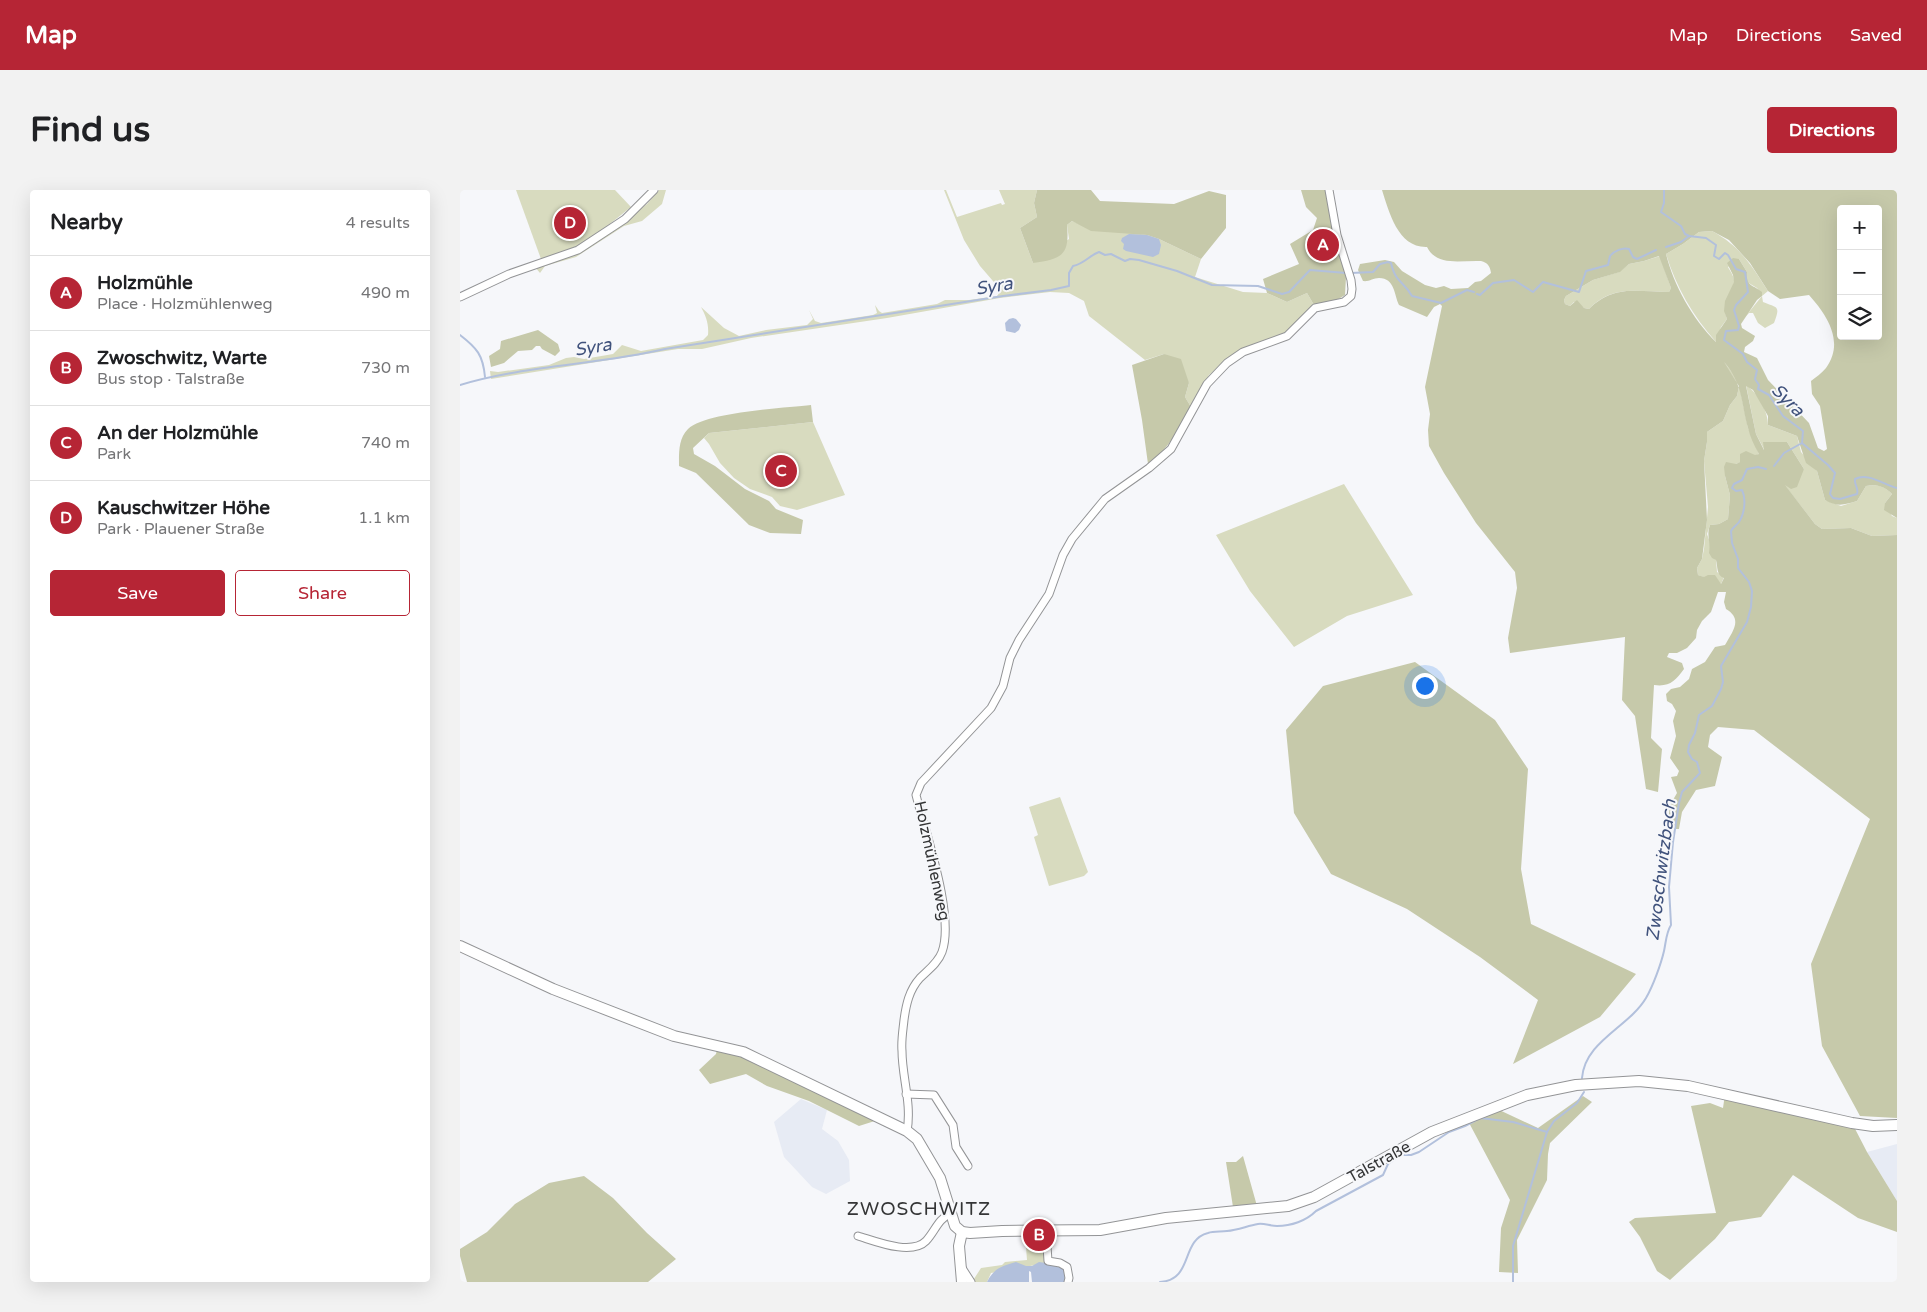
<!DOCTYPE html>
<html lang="en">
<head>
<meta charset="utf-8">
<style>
	body { margin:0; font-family:"Varela Round",sans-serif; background:#f2f2f2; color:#202124 }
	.controls { position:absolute; right:15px; top:15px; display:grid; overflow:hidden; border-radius:5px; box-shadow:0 5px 20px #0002 }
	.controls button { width:45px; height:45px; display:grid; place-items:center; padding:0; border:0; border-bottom:1px solid #e0e0e0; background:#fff; color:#202124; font:25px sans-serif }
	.you { position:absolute; left:964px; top:495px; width:18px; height:18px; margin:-12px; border:4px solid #fff; border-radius:50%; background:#1a73e8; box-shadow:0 0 0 8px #1a73e833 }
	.badge { display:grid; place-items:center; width:32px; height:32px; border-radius:50%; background:#b62535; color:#fff; font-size:16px; font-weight:700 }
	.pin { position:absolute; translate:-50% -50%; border:2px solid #fff; box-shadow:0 1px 5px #0006 }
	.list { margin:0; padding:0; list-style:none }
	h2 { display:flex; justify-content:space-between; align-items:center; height:65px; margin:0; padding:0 20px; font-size:21px }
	h2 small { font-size:16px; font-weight:400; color:#757577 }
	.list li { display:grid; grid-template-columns:32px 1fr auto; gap:15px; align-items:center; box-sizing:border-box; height:75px; padding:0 20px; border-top:1px solid #e0e0e0 }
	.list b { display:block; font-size:19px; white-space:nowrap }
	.list p { margin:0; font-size:16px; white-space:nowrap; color:#757577 }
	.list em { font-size:16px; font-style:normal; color:#757577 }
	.actions { display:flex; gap:10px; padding:15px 20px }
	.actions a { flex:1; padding:11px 0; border:1px solid #b62535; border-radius:5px; text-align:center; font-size:18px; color:#b62535 }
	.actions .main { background:#b62535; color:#fff }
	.icon { flex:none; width:28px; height:28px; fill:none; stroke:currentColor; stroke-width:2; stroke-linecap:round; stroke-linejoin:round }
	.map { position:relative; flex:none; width:1437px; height:1092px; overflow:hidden; border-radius:5px }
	header { display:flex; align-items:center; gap:30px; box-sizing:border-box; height:70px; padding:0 25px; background:#b62535; color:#fff }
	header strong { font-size:24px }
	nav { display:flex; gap:28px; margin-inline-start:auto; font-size:18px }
	.intro { display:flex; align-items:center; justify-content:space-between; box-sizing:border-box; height:120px; padding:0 30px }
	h1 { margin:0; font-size:35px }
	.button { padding:12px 22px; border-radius:5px; background:#b62535; color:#fff; font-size:18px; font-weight:700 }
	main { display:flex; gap:30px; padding:0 30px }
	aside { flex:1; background:#fff; border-radius:5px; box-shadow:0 5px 20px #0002 }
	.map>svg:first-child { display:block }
	.built { fill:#e7ebf4 }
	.green { fill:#d8dbbf }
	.forest { fill:#c6c9aa; fill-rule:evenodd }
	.water { fill:#b2c0dc }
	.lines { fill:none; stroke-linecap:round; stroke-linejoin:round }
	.stream { stroke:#b2c0dc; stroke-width:2 }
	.street-casing { stroke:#939496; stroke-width:9 }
	.secondary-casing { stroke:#939496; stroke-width:12 }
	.street { stroke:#fff; stroke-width:7 }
	.secondary { stroke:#fff; stroke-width:10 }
	.labels { text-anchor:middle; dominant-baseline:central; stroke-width:4; stroke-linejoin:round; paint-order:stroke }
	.street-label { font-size:16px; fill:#343536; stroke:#f6f7fa }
	.water-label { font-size:18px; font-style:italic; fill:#40527c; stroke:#f6f7fa }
	.quarter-label { font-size:19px; letter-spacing:1px; fill:#343536; stroke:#f6f7fa }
</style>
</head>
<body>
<header>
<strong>Map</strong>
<nav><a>Map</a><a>Directions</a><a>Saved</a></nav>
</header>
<div class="intro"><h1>Find us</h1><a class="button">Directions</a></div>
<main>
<aside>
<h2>Nearby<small>4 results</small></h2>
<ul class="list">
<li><span class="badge">A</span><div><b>Holzmühle</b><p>Place · Holzmühlenweg</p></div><em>490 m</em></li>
<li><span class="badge">B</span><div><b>Zwoschwitz, Warte</b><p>Bus stop · Talstraße</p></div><em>730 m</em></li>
<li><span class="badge">C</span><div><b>An der Holzmühle</b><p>Park</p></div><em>740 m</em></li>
<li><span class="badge">D</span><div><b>Kauschwitzer Höhe</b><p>Park · Plauener Straße</p></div><em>1.1 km</em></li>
</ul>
<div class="actions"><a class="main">Save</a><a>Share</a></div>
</aside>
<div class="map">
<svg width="1437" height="1092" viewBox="0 0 1437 1092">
	<rect width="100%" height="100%" fill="#f6f7fa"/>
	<g class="built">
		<polygon points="341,909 367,920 362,939 378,951 389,970 390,991 366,1004 352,997 324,967 314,932"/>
		<polygon points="1437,954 1437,1011 1407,962"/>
	</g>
	<g class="green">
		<polygon points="56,0 155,0 171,17 131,49 107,61 81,69"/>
		<polygon points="199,0 206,0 202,14 182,31 164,36 116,67 85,76 80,83 75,77 109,64 162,32 187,14"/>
		<path d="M 484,0 L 486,0 L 497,27 L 541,13 L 542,15 L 545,14 L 539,0 L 577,0 L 574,13 L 577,27 L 560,38 L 573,73 L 609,49 L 607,35 L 612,31 L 619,34 L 687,45 L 699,49 L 741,69 L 735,87 L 783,102 L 807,103 L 827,112 L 847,103 L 854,115 L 821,147 L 809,149 L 775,163 L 749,185 L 731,217 L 725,207 L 729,193 L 704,164 L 685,170 L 629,126 L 624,111 L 609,103 L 590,102 L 540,108 L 427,128 L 291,148 L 242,159 L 218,159 L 31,189 L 30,181 L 38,182 L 89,175 L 106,168 L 114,167 L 124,169 L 153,164 L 162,155 L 181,161 L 243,150 L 248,145 C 249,134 246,126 241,117 L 264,138 L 279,146 L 306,140 L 347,135 L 353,129 L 349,120 L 355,131 L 361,133 L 413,125 L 417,123 L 415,115 L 419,121 L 422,123 L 477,114 L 485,110 L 509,110 L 537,106 L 540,102 L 539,98 L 520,76 L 504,50 Z"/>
		<path d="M 1252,41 C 1280,56 1291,75 1308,101 L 1302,106 L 1303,112 C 1317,118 1321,115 1314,133 L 1305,138 L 1298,133 L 1293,123 L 1289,123 L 1285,127 L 1302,106 L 1297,98 L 1287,92 L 1287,82 L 1279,69 L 1268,77 C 1270,81 1275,87 1274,93 C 1270,106 1261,112 1267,129 L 1261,137 L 1256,152 C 1233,126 1216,97 1206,64 L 1223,54 L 1239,42 Z"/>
		<path d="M 1200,66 L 1211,98 L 1209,102 C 1178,102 1153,94 1129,119 L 1124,118 L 1114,112 L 1110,116 L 1105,114 L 1104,110 L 1106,106 L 1133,90 L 1159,82 L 1169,74 L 1184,71 Z"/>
		<polygon points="1255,160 1275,186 1279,194 1288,238 1299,264 1276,274 1265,286 1270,305 1268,329 1259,334 1250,335 1247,344 1256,370 1257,382 1264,387 1261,394 1238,385 1237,378 1242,369 1244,359 1248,317 1244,271 1247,252 1247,242 1263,231 1270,215 1277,206 1279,196"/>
		<path d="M 1286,195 C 1298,203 1308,221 1308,235 L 1337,246 L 1341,262 L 1357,281 L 1365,310 L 1381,316 L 1397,311 L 1406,296 C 1417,294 1424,296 1432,304 L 1425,313 L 1432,326 L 1437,328 L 1437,345 L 1412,346 L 1391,338 L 1362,339 L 1355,334 L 1323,293 L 1344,279 L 1327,252 L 1304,252 L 1305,261 L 1296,244 Z"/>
		<polygon points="353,232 385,305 337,320 320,316 312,307 290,299 274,288 260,273 249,254 244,248 249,243"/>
		<polygon points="884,294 953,405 887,426 834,457 790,401 756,345"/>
		<polygon points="600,607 628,682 624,686 589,696 574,647 578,645 569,617"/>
		<polygon points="565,1045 568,1045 568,1049 585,1048 587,1073 531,1083 527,1092 512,1092 521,1078 542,1075 545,1072 567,1070"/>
	</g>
	<g class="forest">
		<path d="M 577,0 L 631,0 L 640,11 L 714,14 L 749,1 L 766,5 L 766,38 L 741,69 L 699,49 L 687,45 L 631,41 L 612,31 L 607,35 C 610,66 601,69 573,73 L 560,38 L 577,27 L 574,13 Z"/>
		<polygon points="841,0 868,0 877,54 886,87 885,105 872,113 854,115 847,103 827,112 807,103 803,89 839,74 830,54 853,40 857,28 846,17"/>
		<path d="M 922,0 L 1437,0 L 1437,328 L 1424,320 L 1425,313 L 1432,304 C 1424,296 1416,294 1406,296 L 1397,311 C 1384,315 1377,317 1365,310 L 1357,281 L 1346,273 L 1337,246 L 1308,235 L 1308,226 L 1293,200 L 1286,196 L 1296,244 L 1304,260 L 1303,252 L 1327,252 L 1344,279 L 1337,297 L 1331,299 L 1325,295 L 1355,334 L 1362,339 L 1391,338 L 1412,346 L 1437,345 L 1437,928 L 1400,926 L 1362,856 L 1351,774 L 1410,629 L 1294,540 L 1258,537 L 1250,545 L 1248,557 L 1262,567 L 1255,596 L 1236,600 L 1222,622 L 1219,639 L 1213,639 L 1208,632 L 1210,615 L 1217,603 L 1211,587 L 1217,586 L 1219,581 L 1210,568 L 1216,546 L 1213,531 L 1216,521 L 1212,514 L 1207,511 L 1206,504 L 1211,499 L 1220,497 L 1229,489 L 1232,479 L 1245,472 L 1255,457 L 1265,455 C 1273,441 1283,429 1266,419 L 1264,412 L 1266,402 L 1258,402 L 1251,422 L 1242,431 L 1237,440 L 1236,448 L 1227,458 L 1217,463 L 1209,463 L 1207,467 L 1222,473 L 1224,479 C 1215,491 1210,497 1194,495 L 1191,548 L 1202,559 L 1198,602 L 1186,599 L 1175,526 L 1162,510 L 1165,447 L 1050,463 L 1048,448 L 1057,398 L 1055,382 L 1016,333 L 984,283 L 969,256 L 968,240 L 970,224 L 965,197 L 982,116 L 980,114 L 974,117 L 967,127 L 939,115 C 934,105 935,88 919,88 C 913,88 909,92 903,91 L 898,80 L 900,74 L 925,70 L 934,72 L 942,81 L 965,95 L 976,98 L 984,96 L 991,99 L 1008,98 L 1015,92 L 1021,91 L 1031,83 C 1030,76 1028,73 1021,71 C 1001,70 977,77 967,57 C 938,58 929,22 922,0 ZM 1381,19 L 1418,19 L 1418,146 L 1381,146 ZM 1252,41 L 1269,50 L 1290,73 L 1308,101 L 1320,109 L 1349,105 C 1367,125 1385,152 1366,178 C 1362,183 1356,187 1351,191 L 1352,204 L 1360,216 L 1367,259 L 1364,261 L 1358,258 L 1349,233 L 1308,190 L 1297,168 L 1284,162 L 1285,157 L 1293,151 L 1295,146 L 1282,138 L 1281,134 L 1297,110 L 1302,106 L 1302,102 C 1292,94 1286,97 1287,82 L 1279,69 L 1273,68 L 1267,73 L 1273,85 L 1274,92 L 1265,111 L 1264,121 L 1267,129 L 1256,145 L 1256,152 C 1232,128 1214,96 1206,64 L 1223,54 L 1239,42 ZM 1199,66 L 1211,98 L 1209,102 C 1178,102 1154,94 1129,119 L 1124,118 L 1117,110 L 1110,116 L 1105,114 L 1104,110 L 1106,106 L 1133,90 L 1160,82 L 1169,74 L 1184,71 ZM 1264,172 C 1283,194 1281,212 1288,238 C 1290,247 1294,255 1299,264 L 1295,265 L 1286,261 L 1280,264 L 1280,272 L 1276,274 L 1266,272 L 1264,277 L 1265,286 L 1270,305 L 1268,329 L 1259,334 L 1250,335 C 1246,346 1251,351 1249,363 L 1252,368 L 1256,370 C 1258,377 1256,385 1264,388 L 1261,394 L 1255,385 L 1248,385 L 1244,387 L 1238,385 L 1237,378 L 1242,369 L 1247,330 L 1244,271 L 1247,252 L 1247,242 L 1263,231 L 1270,215 L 1277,206 L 1279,196 Z"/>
		<polygon points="78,140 98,154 100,161 95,166 82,159 80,156 76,156 72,160 58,161 44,173 31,177 29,166 40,159 41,151"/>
		<path d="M 704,164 L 721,169 L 729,193 L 725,207 L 731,217 C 720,238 708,260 688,274 L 682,230 L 672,175 Z"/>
		<path d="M 351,215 L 353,232 L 249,243 L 233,258 L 234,264 L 255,276 L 285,299 L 309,311 L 316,319 L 343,330 L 341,344 L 310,343 L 289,335 L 236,283 L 219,276 C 219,264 218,249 228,239 C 246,222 324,218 351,215 Z"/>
		<polygon points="955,472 1035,530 1068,579 1061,679 1071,734 1176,784 1140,827 1053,874 1078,810 1020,767 947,719 871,684 834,623 826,540 863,496"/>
		<polygon points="258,855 421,929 399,936 349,911 307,896 286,884 250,894 239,880 256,864"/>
		<polygon points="1265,904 1392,933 1407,962 1437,1011 1437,1042 1398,1028 1333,985 1301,1027 1269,1032 1255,1049 1210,1090 1197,1081 1180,1047 1169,1032 1175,1028 1256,1023 1231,916 1250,913 1263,918"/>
		<polygon points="1123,906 1132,912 1090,953 1088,964 1087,990 1057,1050 1058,1083 1039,1082 1041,1038 1050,1010 1007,929 1035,918 1078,938"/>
		<polygon points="783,966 797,1016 773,1017 766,972 776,972"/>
		<polygon points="124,986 153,1008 187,1043 216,1069 188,1092 7,1092 0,1066 0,1059 27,1042 55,1014 89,993"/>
	</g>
	<g class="water">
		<polygon points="669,44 687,45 699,49 701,55 699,64 693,67 666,61 663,59 664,54 661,51 662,48"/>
		<polygon points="553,128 556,129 561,135 559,140 555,143 546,141 545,133 549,129"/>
		<path d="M 556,1072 L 566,1076 L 572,1076 L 579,1072 L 599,1075 L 605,1081 L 605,1092 L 572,1092 L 571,1082 L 569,1081 L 569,1092 L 527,1092 C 534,1078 542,1076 556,1072 Z"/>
	</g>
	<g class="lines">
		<g class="stream">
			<polyline points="1204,0 1204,13 1201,22 1221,36 1225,44 1229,46"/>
			<path d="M 1206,57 L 1221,52 L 1229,46 L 1246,48 L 1256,55 L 1254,66 L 1259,69 L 1265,63 L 1268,65 L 1276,79 L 1285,82 L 1288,102 L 1276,115 L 1274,120 L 1279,136 L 1278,140 L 1266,141 L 1264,150 L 1283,164 L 1287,172 L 1297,180 L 1295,189 L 1299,195 L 1298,199 L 1309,205 L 1323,226 L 1343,241 L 1342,253 L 1368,275 L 1375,283 L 1370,304 L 1373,308 L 1380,309 L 1397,304 C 1399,298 1394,295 1395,289 C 1408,282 1424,295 1437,298"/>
			<path d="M 891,83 L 913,82 L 920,74 L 928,72 L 931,73 C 936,94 943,90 952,106 L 981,113 L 1007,100 L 1014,102"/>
			<path d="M 1017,104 L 1020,105 L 1033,93 L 1054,90 L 1073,102 L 1083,92 L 1119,102 L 1126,81 L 1148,75 L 1150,66 C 1154,61 1163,57 1169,59 L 1173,67 L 1177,69 L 1196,60"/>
			<path d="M 0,145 C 17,158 23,165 25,187"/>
			<path d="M 0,195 C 66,175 137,175 205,159 L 543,106 L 591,100 L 609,96 L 609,83 L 613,76 C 624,74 630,65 639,62 L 645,65 L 651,64 L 665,71 L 670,69 L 679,70 L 717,81 L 752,95 L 798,96 L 822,104 L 829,102 L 850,80 L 886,83"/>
			<polyline points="1314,276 1324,263 1342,253"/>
			<path d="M 1122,888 C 1125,851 1169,837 1186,808 C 1193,796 1201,774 1204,761 C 1206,752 1206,743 1211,735 L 1209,697 L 1213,652 L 1219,613 L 1222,602 L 1240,583 L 1237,572 L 1232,569 L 1228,562 L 1229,555 L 1235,543 L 1239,525 L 1252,516 L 1261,499 L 1263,492 L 1261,476 L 1287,432 L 1291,417 L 1292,401 L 1289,392 L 1278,378 L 1278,369 L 1272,353 L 1271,341 C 1273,337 1277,335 1279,332 C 1285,323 1286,308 1282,300 L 1276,301 L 1272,298 L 1274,294 L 1282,290 L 1287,279 L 1298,277 L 1306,279"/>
			<path d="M 700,1092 C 734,1090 720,1050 748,1043 C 754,1041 761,1042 767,1041 C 778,1040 787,1036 798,1034 C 804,1033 810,1036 817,1036 C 831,1036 846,1031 856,1021 L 923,985 L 928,974 L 941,965 L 951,965 L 959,962 L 989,942 L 1005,936 L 1020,928 L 1053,932 L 1087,942 L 1094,931 L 1117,913 L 1124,902"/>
			<polyline points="1053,1092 1053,1056 1087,942"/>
		</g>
		<g class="street-casing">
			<g id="street">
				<polyline points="0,107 49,84 118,60 165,29 194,0"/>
				<polyline points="446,904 474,905 493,935 496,957 508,976"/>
				<path d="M 447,941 C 452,914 442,887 442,861 C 441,851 443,840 444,830 C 446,815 449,800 460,788 C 468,780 478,773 482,762 C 495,727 466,644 456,605 L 461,593 L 531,518 L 543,496 L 550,468 L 559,450 L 589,404 L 603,365 L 612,349 L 645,309 L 689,278 L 711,259 L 747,194 L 767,173 L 783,162 L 827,146 L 855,118 L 884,112 L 891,106 L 892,99 L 891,90 L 877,45 L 869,0"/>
				<polyline points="586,1041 588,1071 600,1073 607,1077 609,1088 608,1092"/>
				<path d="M 398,1046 C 415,1051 451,1066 466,1051 C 476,1040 477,1030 492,1022"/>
				<polyline points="502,1078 511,1092"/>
			</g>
		</g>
		<g class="secondary-casing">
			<g id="secondary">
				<polyline points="0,756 93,799 214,846 283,862 447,941 457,949 480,988 495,1036 502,1042 510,1043 542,1041 640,1040 706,1028 828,1016 854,1007 972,942 1067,905 1116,895 1179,891 1228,896 1392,933 1413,936 1437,935"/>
				<polyline points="502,1042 499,1056 502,1092"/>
			</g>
		</g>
		<use href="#street" class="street"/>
		<use href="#secondary" class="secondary"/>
	</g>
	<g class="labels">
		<g class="street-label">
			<text transform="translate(472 671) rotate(78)">Holzmühlenweg</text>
			<text transform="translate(919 972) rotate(-29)">Talstraße</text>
		</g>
		<g class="water-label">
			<text transform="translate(534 96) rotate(-9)">Syra</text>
			<text transform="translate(133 157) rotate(-9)">Syra</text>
			<text transform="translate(1328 210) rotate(45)">Syra</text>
			<text transform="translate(1201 680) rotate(-83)">Zwoschwitzbach</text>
		</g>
		<g class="quarter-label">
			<text x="459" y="1019">ZWOSCHWITZ</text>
		</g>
	</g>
</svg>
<div class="controls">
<button>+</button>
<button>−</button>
<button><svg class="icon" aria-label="layers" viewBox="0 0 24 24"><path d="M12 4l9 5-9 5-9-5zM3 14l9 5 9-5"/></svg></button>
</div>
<div class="you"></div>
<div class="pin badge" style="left:863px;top:55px">A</div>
<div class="pin badge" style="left:579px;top:1045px">B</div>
<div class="pin badge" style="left:321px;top:281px">C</div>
<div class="pin badge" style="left:110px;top:33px">D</div>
</div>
</main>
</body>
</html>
